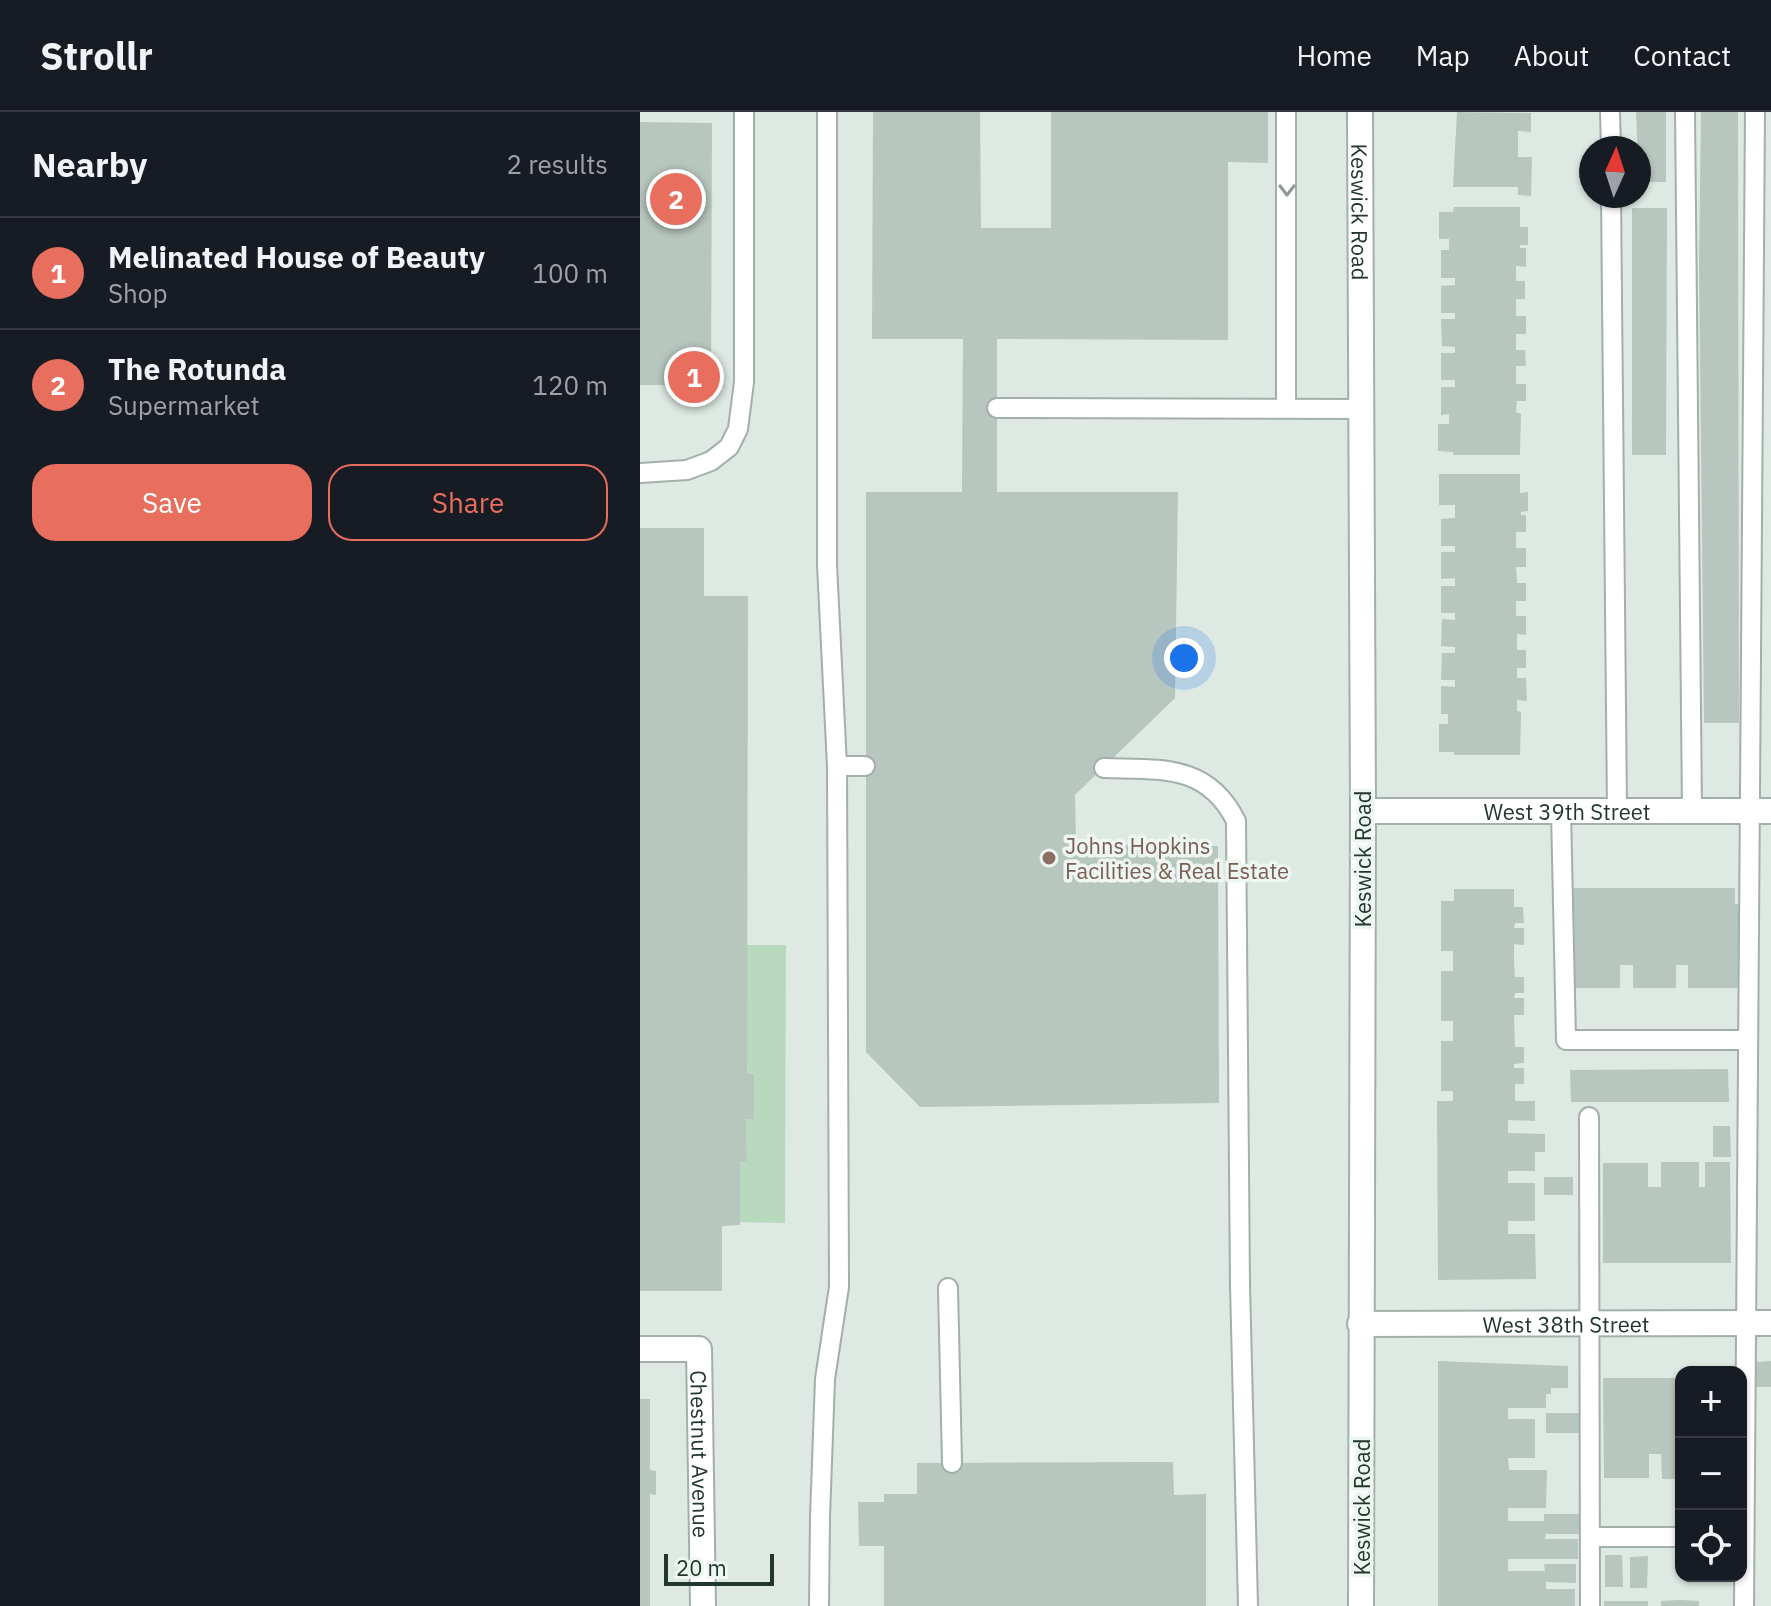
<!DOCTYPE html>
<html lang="en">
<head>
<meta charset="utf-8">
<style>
	body { margin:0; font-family:"IBM Plex Sans",sans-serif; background:#20242c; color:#f1f3f6 }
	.controls { position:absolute; right:24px; bottom:24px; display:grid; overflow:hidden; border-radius:16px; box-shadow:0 2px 6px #0004 }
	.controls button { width:72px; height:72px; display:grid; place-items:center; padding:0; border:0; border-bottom:2px solid #363941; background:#171b24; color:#f1f3f6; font:40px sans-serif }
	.compass { position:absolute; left:939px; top:24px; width:72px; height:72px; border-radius:50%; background:#171b24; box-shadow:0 2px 6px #0004; rotate:3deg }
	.scale { position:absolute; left:24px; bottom:20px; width:110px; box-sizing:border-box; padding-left:8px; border:4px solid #21372e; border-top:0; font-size:22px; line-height:28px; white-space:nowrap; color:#21372e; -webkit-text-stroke:6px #eef6f1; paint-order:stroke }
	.you { position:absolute; left:544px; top:546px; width:28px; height:28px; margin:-20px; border:6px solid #fff; border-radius:50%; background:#1a73e8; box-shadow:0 0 0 12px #1a73e833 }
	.badge { display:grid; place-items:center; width:52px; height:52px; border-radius:50%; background:#e86e5d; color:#fff; font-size:26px; font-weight:700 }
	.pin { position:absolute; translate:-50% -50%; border:4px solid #fff; box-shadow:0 2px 8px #0006 }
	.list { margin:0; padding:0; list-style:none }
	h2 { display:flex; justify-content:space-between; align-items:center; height:104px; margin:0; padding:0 32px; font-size:34px }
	h2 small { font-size:26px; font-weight:400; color:#9ea1a6 }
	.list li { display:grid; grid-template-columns:52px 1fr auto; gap:24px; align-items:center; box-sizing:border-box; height:112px; padding:0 32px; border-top:2px solid #363941 }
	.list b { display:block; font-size:30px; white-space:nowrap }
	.list p { margin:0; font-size:26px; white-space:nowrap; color:#9ea1a6 }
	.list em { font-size:26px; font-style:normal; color:#9ea1a6 }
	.actions { display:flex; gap:16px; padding:24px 32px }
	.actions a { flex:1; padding:18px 0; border:2px solid #e86e5d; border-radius:24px; text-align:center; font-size:28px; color:#e86e5d }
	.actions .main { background:#e86e5d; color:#fff }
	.icon { flex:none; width:44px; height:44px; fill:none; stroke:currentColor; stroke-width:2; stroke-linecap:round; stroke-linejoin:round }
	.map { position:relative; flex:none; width:1131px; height:1494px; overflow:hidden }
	header { display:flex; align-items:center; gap:48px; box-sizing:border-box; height:112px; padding:0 40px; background:#171b24; border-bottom:2px solid #363941 }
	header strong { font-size:38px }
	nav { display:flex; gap:44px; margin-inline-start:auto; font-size:28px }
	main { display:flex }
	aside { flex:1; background:#171b24 }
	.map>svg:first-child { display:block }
	.green { fill:#b8d9bd }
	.building { fill:#b7c6be }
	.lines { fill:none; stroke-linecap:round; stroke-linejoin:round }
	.service-casing { stroke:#a2b0a9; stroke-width:22 }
	.minor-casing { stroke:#a2b0a9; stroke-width:28 }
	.tertiary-casing { stroke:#a2b0a9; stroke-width:28 }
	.service { stroke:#fff; stroke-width:18 }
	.minor { stroke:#fff; stroke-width:24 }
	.tertiary { stroke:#fff; stroke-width:24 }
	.oneway { stroke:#909b96 }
	.education-dot { fill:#8d6e63; stroke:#eef6f1; stroke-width:3 }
	.labels { text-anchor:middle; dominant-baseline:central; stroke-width:7; stroke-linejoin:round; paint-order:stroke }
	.street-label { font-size:22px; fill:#21372e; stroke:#eef6f1 }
	.education-label { font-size:22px; fill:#785e54; stroke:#eef6f1; text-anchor:start }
</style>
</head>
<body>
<header>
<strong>Strollr</strong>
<nav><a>Home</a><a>Map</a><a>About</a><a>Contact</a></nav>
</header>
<main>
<aside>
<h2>Nearby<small>2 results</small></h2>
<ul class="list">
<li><span class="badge">1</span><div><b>Melinated House of Beauty</b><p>Shop</p></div><em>100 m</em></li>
<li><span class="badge">2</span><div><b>The Rotunda</b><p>Supermarket</p></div><em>120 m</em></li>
</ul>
<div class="actions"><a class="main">Save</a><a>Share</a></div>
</aside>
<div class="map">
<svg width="1131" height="1494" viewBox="0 0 1131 1494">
	<rect width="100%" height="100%" fill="#dee9e3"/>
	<polygon class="green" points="107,833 146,833 145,1111 100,1110 100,1049 107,1049 106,1007 114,1006 114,962 107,962"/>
	<g class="building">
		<polygon points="233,0 340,0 341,116 411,116 411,0 628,0 628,51 588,50 588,228 357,227 357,380 538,380 535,586 435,683 436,732 578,734 579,991 280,995 226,940 226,380 322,380 323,227 232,227"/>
		<polygon points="817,0 891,1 891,20 878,19 878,45 892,45 891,84 878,83 878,75 813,75"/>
		<polygon points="996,0 1026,0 1026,70 999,70"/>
		<polygon points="1061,0 1098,0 1099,611 1064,611 1059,150"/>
		<polygon points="0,10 72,11 71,273 0,273"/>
		<polygon points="814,95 880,95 880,115 888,115 888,133 880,133 880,136 886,136 886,155 876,154 876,169 885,169 885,187 876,187 876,204 886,204 886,222 876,222 876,238 885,238 886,254 876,254 876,272 886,272 886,289 877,289 876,300 881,302 880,343 813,343 813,340 798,339 798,312 809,312 809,302 801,303 801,275 815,275 815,268 801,268 801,241 815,241 815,235 802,234 801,207 815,207 815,201 801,201 801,174 815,173 815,166 801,166 801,138 809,138 809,127 799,127 799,100 813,100"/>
		<polygon points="992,96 1027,96 1026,343 992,343"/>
		<polygon points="799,362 880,362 880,381 888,380 888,399 881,400 881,403 886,403 886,420 876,420 876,436 886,436 886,455 876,455 877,471 886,471 886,489 876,489 876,504 886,504 886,523 877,522 877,538 886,538 886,556 877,556 877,566 886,566 887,589 877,588 877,599 881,600 880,643 814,643 814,640 799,640 799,612 808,612 808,602 801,602 801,574 815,575 815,568 801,568 802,541 815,541 815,535 801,534 802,507 815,508 815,501 801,501 801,474 815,474 815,466 801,467 801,440 815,440 815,434 801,434 801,407 815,406 815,393 799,393"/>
		<polygon points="0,416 64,416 64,484 108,484 107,962 114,962 114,1007 106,1007 107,1049 100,1049 100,1113 82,1114 82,1179 0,1179"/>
		<polygon points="930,776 1095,776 1095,792 1099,792 1099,876 1048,876 1048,853 1036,853 1036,876 993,876 993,853 980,853 980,876 929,876"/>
		<polygon points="814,777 874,777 874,795 883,795 884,811 875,811 874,816 884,816 884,833 874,832 874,849 875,865 884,865 884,881 875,881 874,886 884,886 884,903 874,903 875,935 884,935 884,951 874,952 874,956 884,956 884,972 875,972 875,989 895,989 895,1009 868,1008 868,1021 905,1022 905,1040 895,1040 895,1059 868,1059 868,1071 895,1071 895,1109 868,1109 868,1122 895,1122 896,1167 798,1168 797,989 813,989 813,979 801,979 801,929 813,929 813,909 801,909 801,859 813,859 813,839 801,839 801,789 814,789"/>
		<polygon points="1088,957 1089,990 931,990 930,958"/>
		<polygon points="1073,1014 1090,1014 1091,1045 1073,1045"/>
		<polygon points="1021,1050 1059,1050 1059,1075 1065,1075 1065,1050 1090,1050 1091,1151 963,1151 963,1051 1008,1051 1008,1075 1021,1075"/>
		<rect x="904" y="1065" width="29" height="18"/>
		<polygon points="798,1249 928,1254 928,1276 911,1276 911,1282 906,1282 906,1296 868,1296 868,1307 895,1307 895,1346 868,1346 869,1358 907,1358 906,1396 868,1396 868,1409 904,1409 904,1402 939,1402 939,1422 906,1422 905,1427 938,1427 938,1447 868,1447 868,1459 905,1459 904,1452 936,1452 936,1471 906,1470 906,1477 935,1477 935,1494 798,1494"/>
		<polygon points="1131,1249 1131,1275 1116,1275 1116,1250"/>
		<polygon points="963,1266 1041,1266 1041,1367 1022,1367 1021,1342 1009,1342 1009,1366 964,1366"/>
		<polygon points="0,1287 10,1287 10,1358 16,1359 16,1383 10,1382 10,1494 0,1494"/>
		<rect x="906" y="1301" width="33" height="20"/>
		<polygon points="533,1350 534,1383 566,1382 566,1494 244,1494 244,1434 219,1434 218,1390 244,1390 244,1382 277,1382 277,1351"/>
		<polygon points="965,1443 982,1443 983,1475 965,1475"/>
		<polygon points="1008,1444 1007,1476 990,1476 990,1445"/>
		<polygon points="1040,1488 1059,1489 1059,1494 1021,1494 1021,1489"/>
		<rect x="964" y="1489" width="44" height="5"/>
	</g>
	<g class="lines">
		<g class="service-casing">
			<g id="service">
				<polyline points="970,0 971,36"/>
				<polyline points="1045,0 1052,699"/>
				<polyline points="971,84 977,699"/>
				<polyline points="357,296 721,297"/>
				<polyline points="646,296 646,0"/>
				<polyline points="0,361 47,358 71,349 89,335 98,317 104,270 104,0"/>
				<polyline points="197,654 225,654"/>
				<path d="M 464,656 C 520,658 567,651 596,709 L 600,1173 L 608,1494"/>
				<polyline points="921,699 926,928 1108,928"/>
				<polyline points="949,1005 950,1494"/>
				<polyline points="308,1176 312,1351"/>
				<polyline points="950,1425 1041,1425"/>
				<polyline points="179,1494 180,1405 185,1267 199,1175 197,654 187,453 187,0"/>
				<polyline points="1104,1494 1115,0"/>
			</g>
		</g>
		<g class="minor-casing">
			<g id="minor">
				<path id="s1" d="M 723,699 L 1131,699"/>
				<path id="s2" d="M 720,1212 L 1131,1211"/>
				<path id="s3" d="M 0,1237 L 59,1237 L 63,1494"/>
			</g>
		</g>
		<g class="tertiary-casing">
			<g id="tertiary">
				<path id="s4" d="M 720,0 L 723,699 L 721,1494"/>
			</g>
		</g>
		<use href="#service" class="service"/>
		<use href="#minor" class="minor"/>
		<use href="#tertiary" class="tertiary"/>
	</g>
	<defs><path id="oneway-chevron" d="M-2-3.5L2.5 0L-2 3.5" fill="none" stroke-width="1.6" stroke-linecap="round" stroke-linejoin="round" transform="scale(2)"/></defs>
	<use class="oneway" href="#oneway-chevron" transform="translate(647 78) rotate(90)"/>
	<circle class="education-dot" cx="409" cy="746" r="8"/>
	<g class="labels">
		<g class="street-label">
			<text stroke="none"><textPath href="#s4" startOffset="100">Keswick Road</textPath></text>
			<text stroke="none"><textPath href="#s1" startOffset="204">West 39th Street</textPath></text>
			<text transform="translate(722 747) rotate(-90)">Keswick Road</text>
			<text stroke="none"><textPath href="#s2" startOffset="206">West 38th Street</textPath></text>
			<text stroke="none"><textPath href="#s3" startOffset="164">Chestnut Avenue</textPath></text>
			<text transform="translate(721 1395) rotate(-90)">Keswick Road</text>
		</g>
		<g class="education-label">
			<text x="425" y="733">Johns Hopkins<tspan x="425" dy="25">Facilities &amp; Real Estate</tspan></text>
		</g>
	</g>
</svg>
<div class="controls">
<button>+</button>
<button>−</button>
<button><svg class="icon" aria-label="locate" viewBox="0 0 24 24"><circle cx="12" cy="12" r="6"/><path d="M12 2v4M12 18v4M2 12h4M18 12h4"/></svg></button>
</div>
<svg class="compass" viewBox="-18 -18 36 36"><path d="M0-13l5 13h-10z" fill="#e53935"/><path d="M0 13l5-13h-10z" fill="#9ea1a6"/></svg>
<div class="scale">20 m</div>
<div class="you"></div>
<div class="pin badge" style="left:54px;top:265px">1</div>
<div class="pin badge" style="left:36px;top:87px">2</div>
</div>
</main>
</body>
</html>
